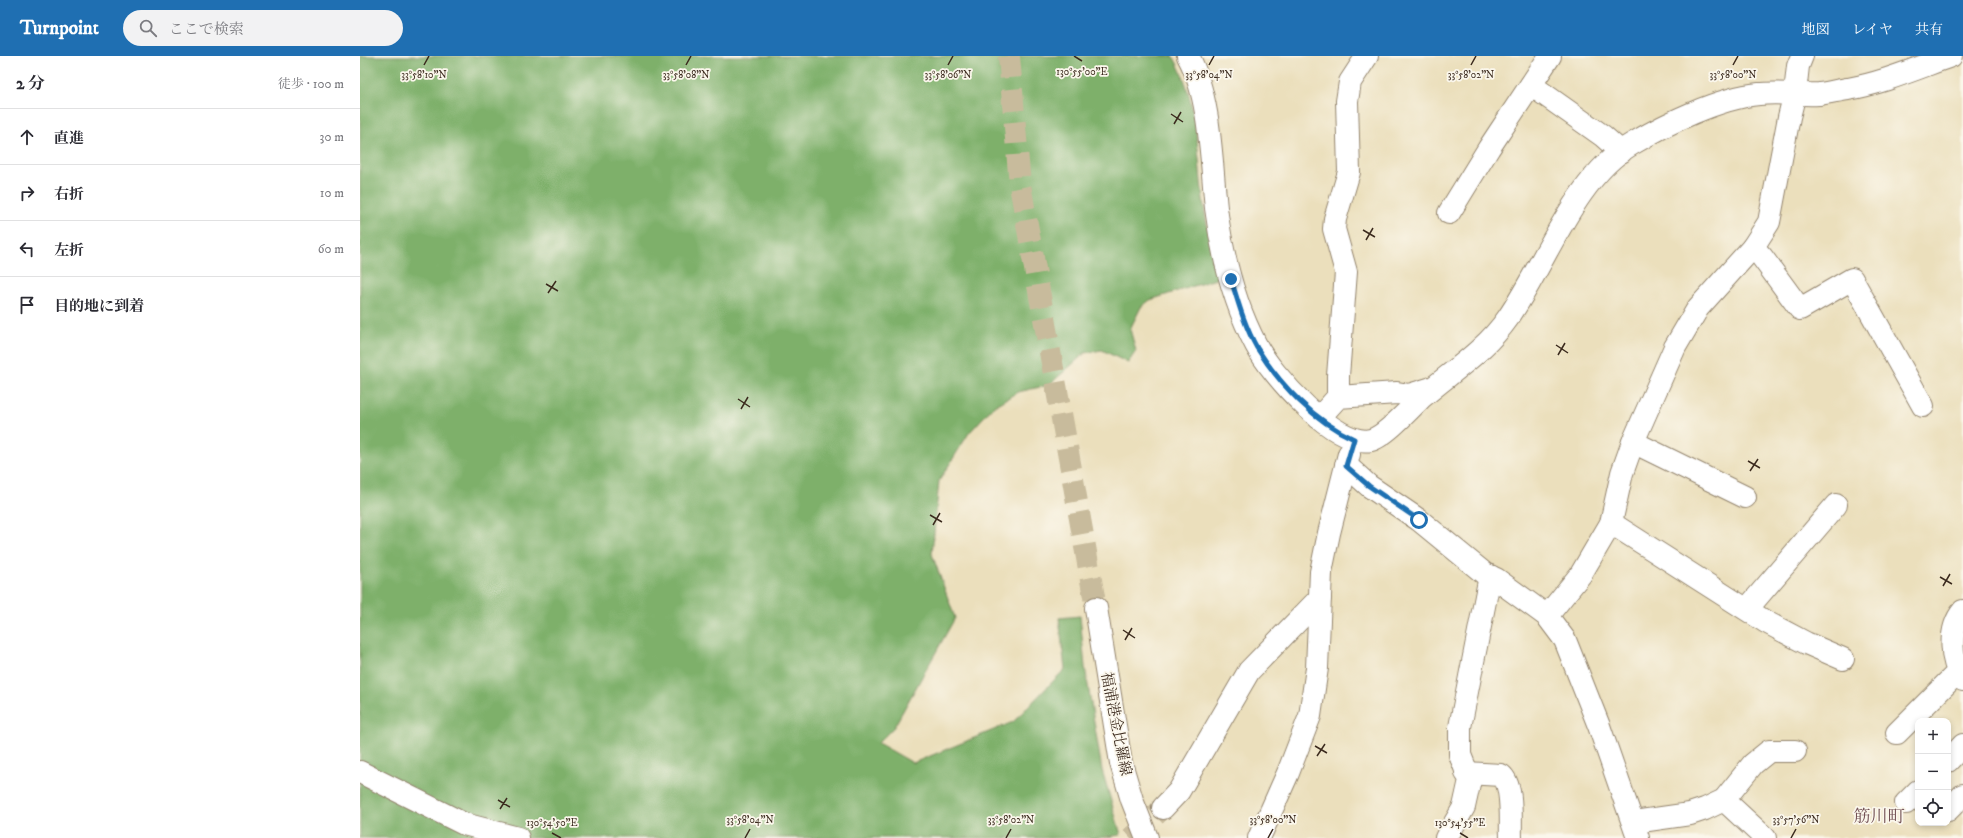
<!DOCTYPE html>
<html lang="ja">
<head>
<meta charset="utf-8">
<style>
	body { margin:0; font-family:"IM FELL DW Pica","Noto Serif JP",serif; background:#f2f2f3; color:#2b2b33 }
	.controls { position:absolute; right:12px; bottom:12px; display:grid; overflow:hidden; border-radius:8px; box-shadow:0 2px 6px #0003 }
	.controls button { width:36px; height:36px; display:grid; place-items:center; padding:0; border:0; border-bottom:1px solid #e1e1e2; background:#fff; color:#2b2b33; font:20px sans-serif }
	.stop { position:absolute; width:12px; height:12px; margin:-9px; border:3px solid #1f6fb2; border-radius:50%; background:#fff }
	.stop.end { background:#1f6fb2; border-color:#fff; box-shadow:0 1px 4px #0008 }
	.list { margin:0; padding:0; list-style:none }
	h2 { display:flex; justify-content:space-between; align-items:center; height:52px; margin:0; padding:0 16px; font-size:17px }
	h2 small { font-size:13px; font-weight:400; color:#7c7c81 }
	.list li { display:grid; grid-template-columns:26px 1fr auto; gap:12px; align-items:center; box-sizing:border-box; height:56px; padding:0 16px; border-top:1px solid #e1e1e2 }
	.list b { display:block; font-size:15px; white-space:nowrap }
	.list em { font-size:13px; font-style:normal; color:#7c7c81 }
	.icon { flex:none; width:22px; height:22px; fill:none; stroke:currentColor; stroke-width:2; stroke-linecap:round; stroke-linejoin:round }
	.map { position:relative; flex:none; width:1603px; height:782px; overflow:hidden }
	header { display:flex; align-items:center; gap:24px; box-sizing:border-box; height:56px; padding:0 20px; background:#1f6fb2; color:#fff }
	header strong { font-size:19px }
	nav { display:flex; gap:22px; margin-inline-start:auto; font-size:14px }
	.search { width:280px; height:36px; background:#f2f2f3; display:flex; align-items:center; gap:10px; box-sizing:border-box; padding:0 14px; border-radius:22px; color:#7c7c81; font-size:15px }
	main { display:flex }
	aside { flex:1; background:#fff }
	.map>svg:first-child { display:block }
	.forest { fill:#7eb06a; stroke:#5c6d44 }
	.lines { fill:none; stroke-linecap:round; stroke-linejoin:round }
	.minor-tunnel { stroke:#c8bb9c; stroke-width:22; stroke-dasharray:22 11; stroke-linecap:butt }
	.major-tunnel { stroke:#c8bb9c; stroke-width:22; stroke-dasharray:22 11; stroke-linecap:butt }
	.minor-casing { stroke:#93846d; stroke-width:24 }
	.major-casing { stroke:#93846d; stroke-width:24 }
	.minor { stroke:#fff; stroke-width:22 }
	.major { stroke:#fff; stroke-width:22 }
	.route { stroke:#1f6fb2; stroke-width:5 }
	.ticks { fill:none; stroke:#3b2a1e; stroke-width:1.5 }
	.labels { text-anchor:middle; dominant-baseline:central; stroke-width:3.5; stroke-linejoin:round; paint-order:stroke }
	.street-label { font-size:15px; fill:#3b2a1e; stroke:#fbf7ec }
	.quarter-label { font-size:17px; fill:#725054; stroke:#fbf7ec }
	.ticks-label { font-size:10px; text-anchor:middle; fill:#3b2a1e; stroke:#fbf7ec; stroke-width:3.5; stroke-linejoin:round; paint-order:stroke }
</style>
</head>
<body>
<header>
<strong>Turnpoint</strong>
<div class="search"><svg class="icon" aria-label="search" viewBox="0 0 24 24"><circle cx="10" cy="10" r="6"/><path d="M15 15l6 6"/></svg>ここで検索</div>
<nav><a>地図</a><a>レイヤ</a><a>共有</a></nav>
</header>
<main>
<aside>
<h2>2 分<small>徒歩 · 100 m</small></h2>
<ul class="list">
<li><svg class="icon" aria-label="ahead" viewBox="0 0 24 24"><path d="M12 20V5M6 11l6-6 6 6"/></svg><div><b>直進</b></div><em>30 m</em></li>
<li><svg class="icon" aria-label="right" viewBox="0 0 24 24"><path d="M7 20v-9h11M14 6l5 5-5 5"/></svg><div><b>右折</b></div><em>10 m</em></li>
<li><svg class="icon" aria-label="left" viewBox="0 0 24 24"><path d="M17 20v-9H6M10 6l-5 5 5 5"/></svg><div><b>左折</b></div><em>60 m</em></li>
<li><svg class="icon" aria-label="arrive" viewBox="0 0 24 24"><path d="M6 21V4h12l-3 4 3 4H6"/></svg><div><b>目的地に到着</b></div></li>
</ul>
</aside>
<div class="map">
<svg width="1603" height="782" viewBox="0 0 1603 782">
	<rect width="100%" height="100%" fill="#fbf7ec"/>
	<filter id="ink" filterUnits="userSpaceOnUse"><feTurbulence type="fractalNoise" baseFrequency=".025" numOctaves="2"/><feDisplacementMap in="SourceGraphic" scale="8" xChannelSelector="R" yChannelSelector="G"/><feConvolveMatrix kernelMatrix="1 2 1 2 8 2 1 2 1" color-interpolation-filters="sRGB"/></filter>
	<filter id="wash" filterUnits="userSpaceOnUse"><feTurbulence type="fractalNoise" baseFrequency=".012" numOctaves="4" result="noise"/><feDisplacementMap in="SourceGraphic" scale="16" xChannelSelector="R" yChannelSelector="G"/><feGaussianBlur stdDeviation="0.9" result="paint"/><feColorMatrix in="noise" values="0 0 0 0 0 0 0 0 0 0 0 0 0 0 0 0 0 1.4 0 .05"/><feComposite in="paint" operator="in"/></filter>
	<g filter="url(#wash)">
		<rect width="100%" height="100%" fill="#ebdfbc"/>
		<path class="forest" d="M 0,0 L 813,0 C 838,42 837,96 843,143 C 846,169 853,196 859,222 L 790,244 L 781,251 L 770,273 L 776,295 L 768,307 L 742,294 L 725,297 L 689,329 L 658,336 L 633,351 L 609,377 L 579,425 L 572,498 L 595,562 L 534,671 L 518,687 L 553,707 L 653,666 L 705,613 L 699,562 L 720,560 L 725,611 L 742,714 L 761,779 L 738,782 L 0,782 Z"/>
	</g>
	<g filter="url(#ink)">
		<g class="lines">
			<polyline class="minor-tunnel" points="771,782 803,752"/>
			<polyline class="major-tunnel" points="649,0 660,129 736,552"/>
			<g class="minor-casing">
				<g id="minor">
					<path d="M 828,0 C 851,42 851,105 856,152 C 862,198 874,247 896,289 C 911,318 976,392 1011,384 C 1024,381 1050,353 1061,342 C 1091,316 1125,295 1148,262 C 1186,207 1214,122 1272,88 C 1307,67 1359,42 1399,38 C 1419,36 1439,39 1459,38 C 1469,37 1479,34 1488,33 C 1523,27 1557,12 1591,0"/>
					<polyline points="1171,29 1243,80 1261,96"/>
					<polyline points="1089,157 1129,92 1190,0"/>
					<polyline points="1393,191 1402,201 1440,253 1492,223 1563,350"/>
					<polyline points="978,341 1037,337 1049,339 1072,332"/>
					<polyline points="959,362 978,341 978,320 986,216 974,173 975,163 989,116 987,45 990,26 1007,0"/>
					<polyline points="1273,386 1385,441"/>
					<polyline points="986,409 1009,430 1059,464 1125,518 1136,523 1187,560 1205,584 1239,670 1278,782"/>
					<polyline points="1251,467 1406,566 1446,587 1483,603"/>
					<polyline points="1387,553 1476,449"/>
					<path d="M 1603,555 C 1588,573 1590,605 1603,624"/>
					<polyline points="1187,560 1221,518 1251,467 1262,417 1273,386 1315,291 1338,252 1393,191 1409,166 1429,61 1435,37 1438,10 1442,0"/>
					<polyline points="1537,677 1598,616"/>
					<polyline points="1588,705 1603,689"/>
					<polyline points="0,716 104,768 158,782"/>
					<path d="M 1106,717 L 1141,719 C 1154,729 1150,766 1151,782"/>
					<polyline points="1364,744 1405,782"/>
					<polyline points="1546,747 1558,735"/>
					<polyline points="803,752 819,735 889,615 960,542"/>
					<polyline points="1588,754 1603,739"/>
					<polyline points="1274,766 1330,758 1345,753 1364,744 1393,708 1409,695 1435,695"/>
					<polyline points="899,782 928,717 950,660 957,612 961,516 969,477 989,398"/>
					<polyline points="1086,782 1104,751 1110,724 1100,699 1100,671 1130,520"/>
				</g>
			</g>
			<g class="major-casing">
				<polyline id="major" points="736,552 761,707 772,744 787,782"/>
			</g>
			<use href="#minor" class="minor"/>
			<use href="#major" class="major"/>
		</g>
	</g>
	<g class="lines" filter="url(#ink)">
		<path class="route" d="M 871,223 C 878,246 885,271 897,292 C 920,329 954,365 994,383 L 986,410 L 1009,430 L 1059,464"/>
	</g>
	<path class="ticks" d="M 714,0 L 722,5M 64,9 L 69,0M 326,9 L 331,0M 588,9 L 593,0M 849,9 L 854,0M 1111,9 L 1116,0M 1373,9 L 1378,0M 811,58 L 823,66M 814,68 L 821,56M 1003,174 L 1015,181M 1006,184 L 1013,172M 186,228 L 198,235M 188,237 L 196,225M 1196,289 L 1208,297M 1198,299 L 1205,287M 378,343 L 390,351M 381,353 L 388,341M 1388,405 L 1400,412M 1390,415 L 1398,403M 570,459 L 582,466M 573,469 L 580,457M 1580,521 L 1592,528M 1583,530 L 1590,518M 763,574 L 775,582M 765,584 L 772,572M 955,690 L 967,697M 957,700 L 965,688M 138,744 L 150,751M 140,753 L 147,742M 192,777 L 201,782M 1100,777 L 1108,782M 385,782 L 390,773M 646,782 L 651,773M 908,782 L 913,773M 1431,782 L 1436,773"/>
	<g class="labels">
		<g class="street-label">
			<text transform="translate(756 668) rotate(79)">福浦港金比羅線</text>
		</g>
		<g class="quarter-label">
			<text x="1519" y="761">筋川町</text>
		</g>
	</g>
	<g class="ticks-label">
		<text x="722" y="19">130°55'00"E</text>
		<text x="64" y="22">33°58'10"N</text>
		<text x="326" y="22">33°58'08"N</text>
		<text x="588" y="22">33°58'06"N</text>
		<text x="849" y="22">33°58'04"N</text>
		<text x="1111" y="22">33°58'02"N</text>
		<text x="1373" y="22">33°58'00"N</text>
		<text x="390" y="767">33°58'04"N</text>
		<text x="651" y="767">33°58'02"N</text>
		<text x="913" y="767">33°58'00"N</text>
		<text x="1436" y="767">33°57'56"N</text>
		<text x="192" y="770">130°54'50"E</text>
		<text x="1100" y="770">130°54'55"E</text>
	</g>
</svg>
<div class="controls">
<button>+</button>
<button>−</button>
<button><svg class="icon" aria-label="locate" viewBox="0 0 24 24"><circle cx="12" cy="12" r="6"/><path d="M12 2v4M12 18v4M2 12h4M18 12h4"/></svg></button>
</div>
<div class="stop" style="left:1059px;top:464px"></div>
<div class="stop end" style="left:871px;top:223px"></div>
</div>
</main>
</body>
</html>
